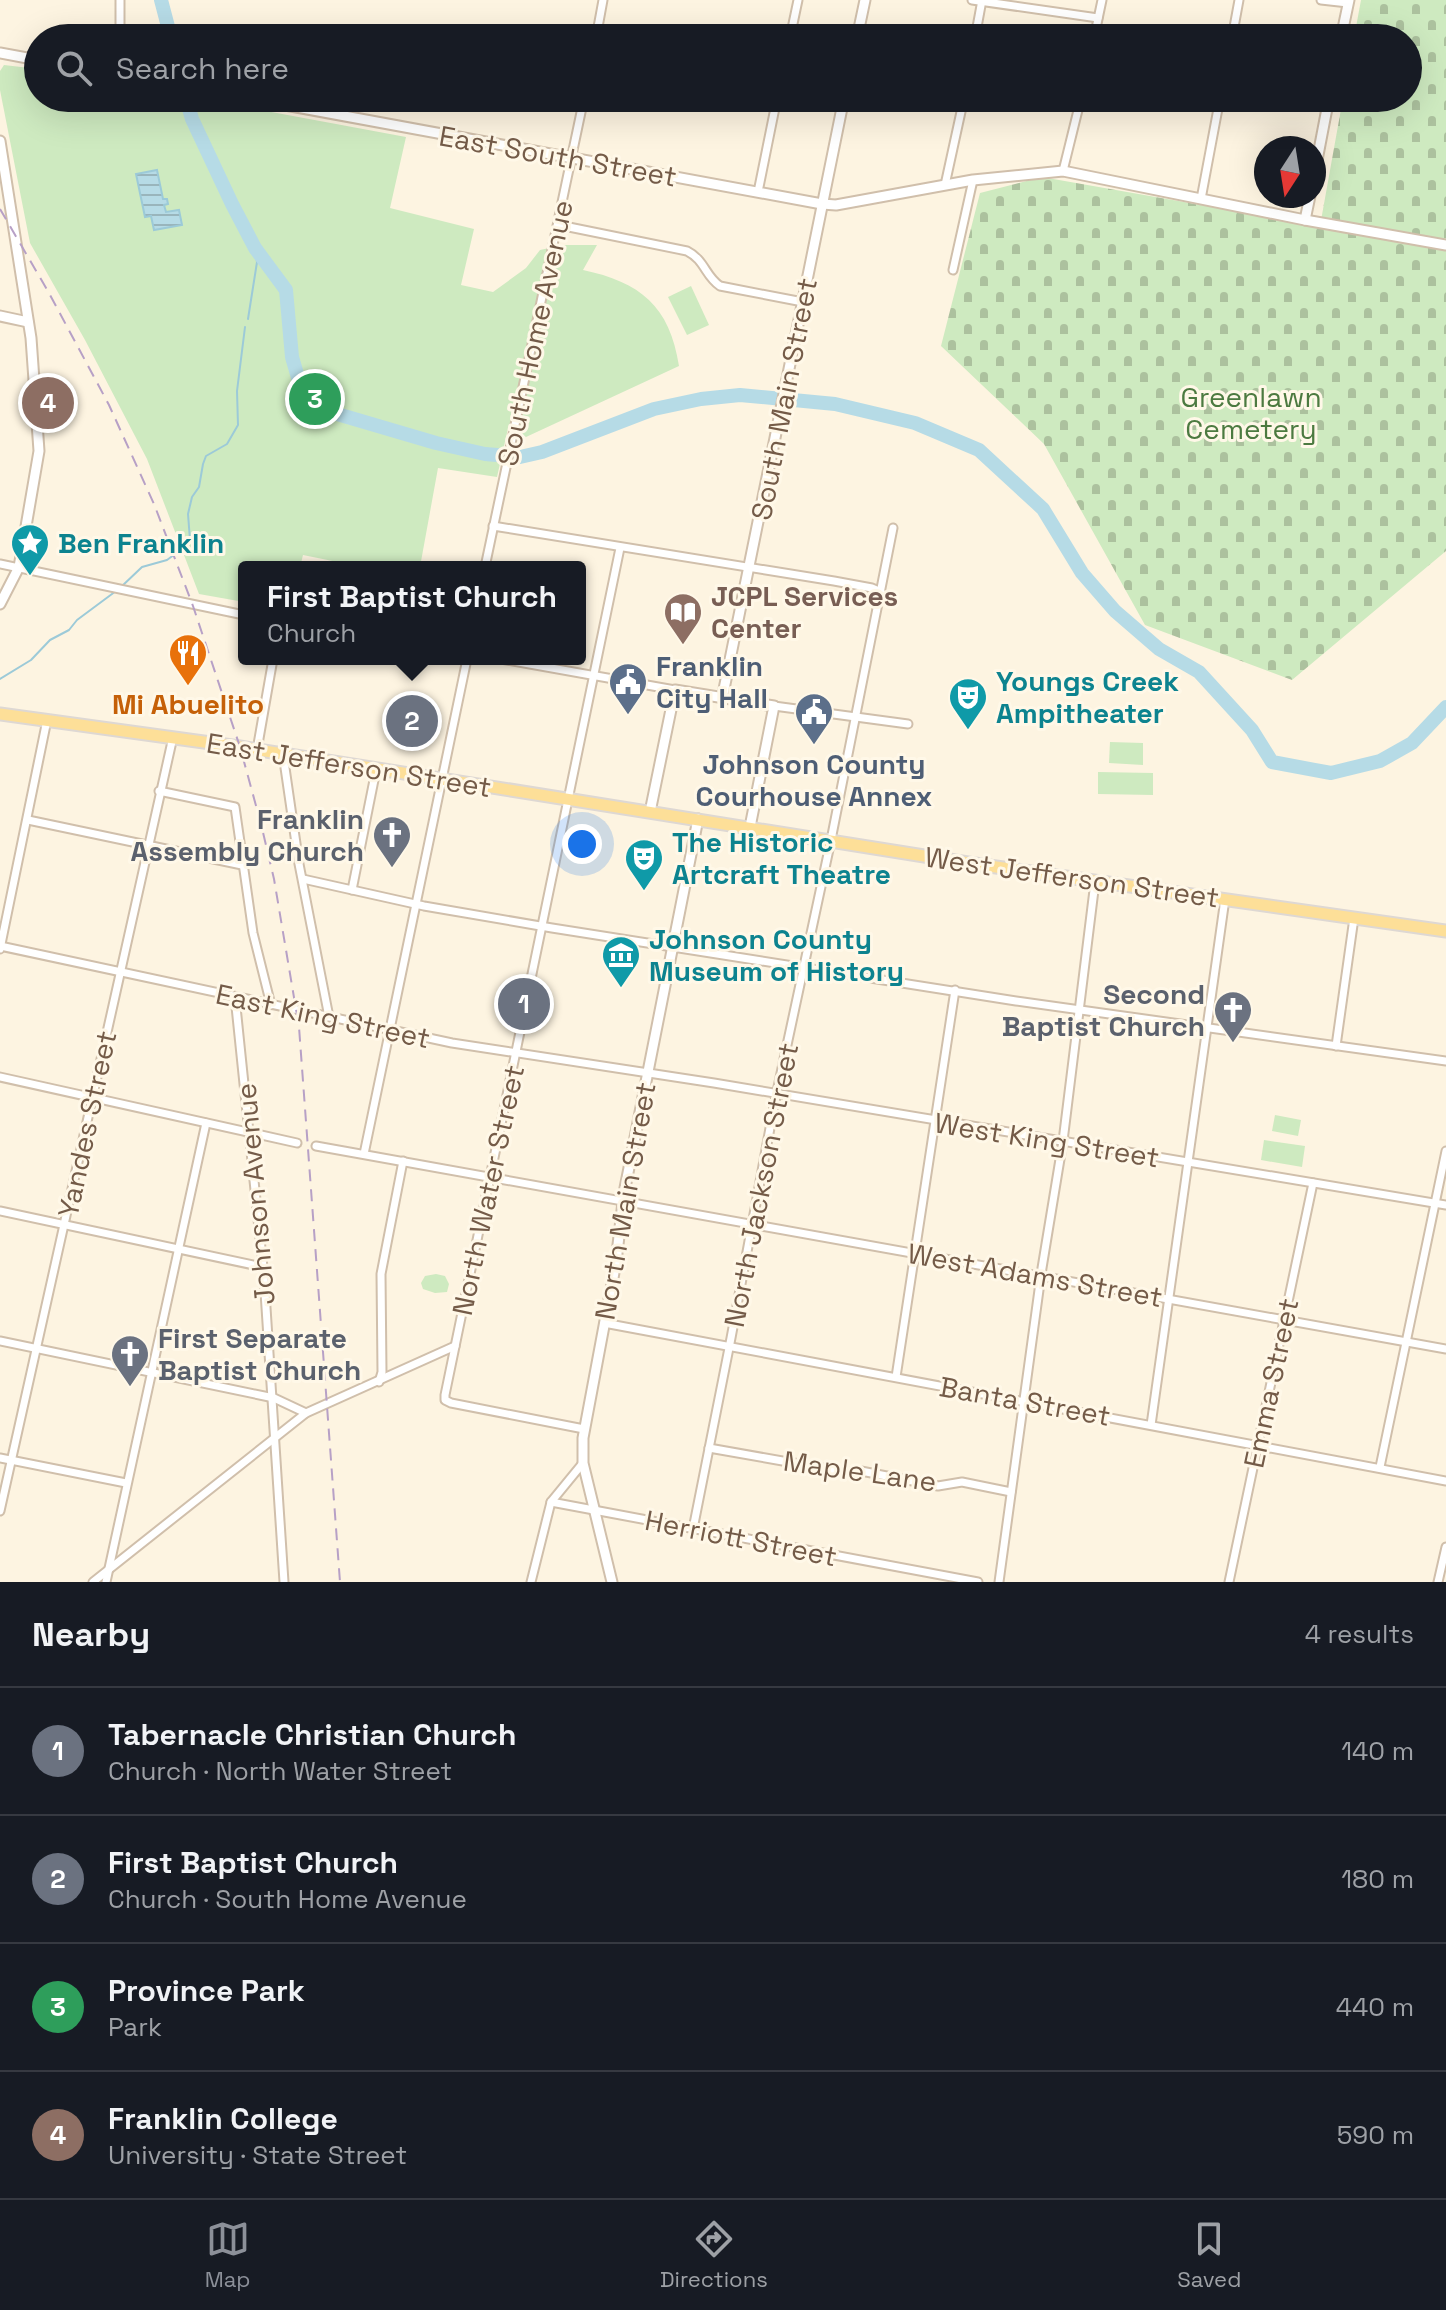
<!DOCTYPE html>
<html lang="en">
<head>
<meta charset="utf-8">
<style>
	body { margin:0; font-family:"Space Grotesk",sans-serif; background:#20242c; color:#f1f3f6 }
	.compass { position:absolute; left:1254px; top:136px; width:72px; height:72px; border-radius:50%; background:#171b24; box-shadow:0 8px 32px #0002; rotate:192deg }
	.you { position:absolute; left:582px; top:844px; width:28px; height:28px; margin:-20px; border:6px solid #fff; border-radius:50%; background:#1a73e8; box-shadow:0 0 0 12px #1a73e833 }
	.badge { display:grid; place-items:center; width:52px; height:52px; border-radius:50%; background:#8c9099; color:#fff; font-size:26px; font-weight:700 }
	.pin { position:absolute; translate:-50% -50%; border:4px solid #fff; box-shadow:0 2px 8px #0006 }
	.popup { position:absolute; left:238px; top:561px; width:348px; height:104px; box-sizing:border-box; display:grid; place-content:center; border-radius:8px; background:#171b24; filter:drop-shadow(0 2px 6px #0005); font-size:26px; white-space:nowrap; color:#9ea1a6 }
	.popup b { font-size:30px; color:#f1f3f6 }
	.popup::after { content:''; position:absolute; left:50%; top:100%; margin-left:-16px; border:16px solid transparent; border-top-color:#171b24 }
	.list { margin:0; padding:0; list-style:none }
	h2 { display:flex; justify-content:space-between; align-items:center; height:104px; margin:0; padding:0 32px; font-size:34px }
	h2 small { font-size:26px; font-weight:400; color:#9ea1a6 }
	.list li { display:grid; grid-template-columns:52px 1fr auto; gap:24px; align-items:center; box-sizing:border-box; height:128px; padding:0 32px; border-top:2px solid #363941 }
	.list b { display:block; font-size:30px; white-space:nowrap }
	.list p { margin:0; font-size:26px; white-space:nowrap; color:#9ea1a6 }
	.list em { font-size:26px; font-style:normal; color:#9ea1a6 }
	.icon { flex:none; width:44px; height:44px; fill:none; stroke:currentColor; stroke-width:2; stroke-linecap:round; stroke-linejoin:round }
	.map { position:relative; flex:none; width:1446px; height:1582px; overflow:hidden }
	.search { position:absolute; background:#171b24; box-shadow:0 8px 32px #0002; left:24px; right:24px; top:24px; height:88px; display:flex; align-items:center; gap:20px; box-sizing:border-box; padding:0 28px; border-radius:44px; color:#9ea1a6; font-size:30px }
	.sheet { height:616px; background:#171b24 }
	nav { display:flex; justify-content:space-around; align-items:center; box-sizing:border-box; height:112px; border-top:2px solid #363941; background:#171b24; font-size:22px; color:#9ea1a6 }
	nav a { display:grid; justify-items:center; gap:4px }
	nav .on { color:#8c9099 }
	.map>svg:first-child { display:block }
	.cemetery { fill:url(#cemetery-stones) }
	.park { fill:#ceeac0 }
	.water { fill:url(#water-rules); stroke:#9ccad8; stroke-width:2 }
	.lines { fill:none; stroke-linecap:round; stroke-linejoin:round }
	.stream { stroke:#9ccad8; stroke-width:2 }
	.river { stroke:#b6dbe6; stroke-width:14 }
	.minor-casing { stroke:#d0bfab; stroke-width:11 }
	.tertiary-casing { stroke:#d0bfab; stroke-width:13 }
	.primary-casing { stroke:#ded8d3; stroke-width:15 }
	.minor { stroke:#fff; stroke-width:7 }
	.tertiary { stroke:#fff; stroke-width:9 }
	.primary { stroke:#fddf98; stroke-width:11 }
	.rail { stroke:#b7a0c6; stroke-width:2; stroke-dasharray:12 8; stroke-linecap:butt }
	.labels { text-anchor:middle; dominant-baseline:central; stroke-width:6; stroke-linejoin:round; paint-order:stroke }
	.street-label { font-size:28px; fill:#745b48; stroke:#fff8e8 }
	.park-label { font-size:28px; fill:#4c7a40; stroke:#fff8e8 }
	.culture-label { font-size:28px; font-weight:bold; fill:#0d838f; stroke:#fff8e8; text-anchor:start }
	.education-label { font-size:28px; font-weight:bold; fill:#785e54; stroke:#fff8e8; text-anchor:start }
	.service-label { font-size:28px; font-weight:bold; fill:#4e5e75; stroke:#fff8e8; text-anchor:start }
	.food-label { font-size:28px; font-weight:bold; fill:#c56008; stroke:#fff8e8 }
	.worship-label { font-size:28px; font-weight:bold; fill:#5b616d; stroke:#fff8e8; text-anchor:end }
</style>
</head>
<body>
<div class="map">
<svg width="1446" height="1582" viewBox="0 0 1446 1582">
	<defs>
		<pattern id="cemetery-stones" width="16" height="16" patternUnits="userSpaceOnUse" patternTransform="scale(2)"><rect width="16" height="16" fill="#ceeac0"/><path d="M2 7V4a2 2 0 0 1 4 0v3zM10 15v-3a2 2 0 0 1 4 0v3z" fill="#acc19e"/></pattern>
		<pattern id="water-rules" width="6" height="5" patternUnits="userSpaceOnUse" patternTransform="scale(2)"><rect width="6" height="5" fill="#b6dbe6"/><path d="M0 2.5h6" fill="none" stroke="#99b5bc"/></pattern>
	</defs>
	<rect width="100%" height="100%" fill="#fdf4e1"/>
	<polygon class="cemetery" points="1361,0 1446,0 1446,551 1292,680 1145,625 1044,444 941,346 980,193 1042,177 1320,226 1343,98 1408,98 1408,38 1354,38"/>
	<g class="park">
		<path d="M 4,65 L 38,69 L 38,98 L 197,98 L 406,137 L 390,208 L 474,229 L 461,285 L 493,292 L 526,268 L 540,250 L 563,245 L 597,245 L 583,270 C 640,282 670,306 679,366 L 526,437 L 509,424 L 497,477 L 438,468 L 420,567 L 362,567 L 303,555 L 300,567 L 244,567 L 244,602 L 199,594 L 147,459 L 85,340 L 30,243 L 0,90 L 0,71 Z"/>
		<polygon points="691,286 709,325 687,335 668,297"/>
		<polygon points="1110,742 1143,743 1143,765 1109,763"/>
		<polygon points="1098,772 1153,773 1153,795 1098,794"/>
		<polygon points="1275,1115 1301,1120 1298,1136 1272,1131"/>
		<polygon points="1264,1140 1305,1146 1302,1167 1261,1160"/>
		<polygon points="436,1274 445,1276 449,1284 447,1292 435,1293 423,1289 421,1283 425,1276"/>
	</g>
	<polygon class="water" points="157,170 163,199 167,199 168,204 164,205 166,212 179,210 182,225 154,230 151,216 145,217 136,174"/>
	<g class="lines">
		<g class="stream">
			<polyline points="248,319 257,262 255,248"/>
			<polyline points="121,587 142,567 167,560 186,546 190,540 188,514 192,497 199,487 203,464 206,456 227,444 238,425 237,391 245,327"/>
			<polyline points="0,679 31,660 50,640 69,630 77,620 116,591"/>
		</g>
		<g class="river">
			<polyline points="161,0 171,38"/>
			<polyline points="186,98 192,119 232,204 255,248 286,290 292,357 299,381 316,405 327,411 436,443 485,454 520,457 542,452 654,409 701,399 740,395 835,404 915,423 979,450 1043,509 1082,573 1115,611 1159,649 1199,672 1252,730 1272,762 1331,773 1380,761 1412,743 1446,707"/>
		</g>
		<g class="minor-casing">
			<g id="minor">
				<polyline points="120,0 120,38"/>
				<polyline points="972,0 1098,18"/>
				<polyline points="1321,0 1348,3"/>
				<polyline points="596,38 603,0"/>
				<polyline points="790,38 798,0"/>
				<polyline points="975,38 982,0"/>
				<polyline points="1094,38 1102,0"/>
				<polyline points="1232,38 1239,0"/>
				<polyline points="1063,171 1081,98"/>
				<polyline points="945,185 964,98"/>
				<polyline points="758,192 777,98"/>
				<polyline points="1201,199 1220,98"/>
				<path d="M 559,225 L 687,251 C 705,260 705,276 720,286 L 803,302"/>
				<polyline points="953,270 973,180"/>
				<polyline points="493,526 834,581 872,588 881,592"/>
				<polyline points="0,564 244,615"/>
				<polyline points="485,567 584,98"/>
				<polyline points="501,659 675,690"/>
				<polyline points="774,706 908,724"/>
				<polyline points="257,750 273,659"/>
				<polyline points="283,754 299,864 329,1017"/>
				<polyline points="159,791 235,807 253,933 271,1005"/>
				<polyline points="28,820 242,865"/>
				<polyline points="303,879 424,906 552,928 1016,1001 1446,1061"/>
				<polyline points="352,890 376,770"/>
				<polyline points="0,946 452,1043 714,1083 1446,1205"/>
				<polyline points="0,949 47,720"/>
				<polyline points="235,997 264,1277 284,1582"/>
				<polyline points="1336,1046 1354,918"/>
				<polyline points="0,1077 297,1143"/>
				<polyline points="316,1146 1446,1349"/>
				<polyline points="364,1154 467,659"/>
				<polyline points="0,1211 263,1267"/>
				<polyline points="604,1323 1446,1481"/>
				<polyline points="0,1341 274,1398 306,1413"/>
				<polyline points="896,1377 955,990"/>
				<polyline points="379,1382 382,1372 381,1274 403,1161"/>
				<polyline points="1151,1425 1225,899"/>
				<polyline points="584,1429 451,1403 445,1400 445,1395 620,548"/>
				<polyline points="709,1448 845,1472 861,1471 938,1486 962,1482 1011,1492"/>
				<polyline points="0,1458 126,1483"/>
				<polyline points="1380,1467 1446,1151"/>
				<polyline points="551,1502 978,1582"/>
				<polyline points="0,1511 173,737"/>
				<polyline points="693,1529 731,1338 775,1101 831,840 893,528"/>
				<polyline points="93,1582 306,1413 455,1346"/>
				<polyline points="106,1582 206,1123"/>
				<polyline points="531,1582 551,1502 583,1463"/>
				<polyline points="999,1582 1042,1268 1063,1141 1095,882"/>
				<polyline points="1229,1582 1313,1183"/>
				<polyline points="1438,1582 1446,1547"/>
			</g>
		</g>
		<g class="tertiary-casing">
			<g id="tertiary">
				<polyline points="857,38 865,0"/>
				<polyline points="1341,38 1349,0"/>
				<polyline points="0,53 38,60"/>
				<polyline points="247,98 822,204 836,205 973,180 1063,171 1305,220 1446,245"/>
				<polyline points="0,141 31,338 39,451 19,567 0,604"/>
				<polyline points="1314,176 1329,98"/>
				<polyline points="1305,220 1310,196"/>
				<polyline points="0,316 28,322"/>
				<polyline points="722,699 844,98"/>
				<polyline points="650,812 675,690 774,706 750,827"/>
				<polyline points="612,1582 583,1463 583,1438 616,1262 624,1193 698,819"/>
			</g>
		</g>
		<g class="primary-casing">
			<polyline id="primary" points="0,714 240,747 968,863 1446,931"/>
		</g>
		<use href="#minor" class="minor"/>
		<use href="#tertiary" class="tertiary"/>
		<use href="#primary" class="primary"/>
		<polyline class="rail" points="0,209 49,293 109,405 154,504 193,606 240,747 261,824 274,879 299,1027 340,1582"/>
	</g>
	<defs>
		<g id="sight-pin" transform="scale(2)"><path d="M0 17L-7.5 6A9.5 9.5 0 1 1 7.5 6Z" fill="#0f9aa8" stroke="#fff8e8"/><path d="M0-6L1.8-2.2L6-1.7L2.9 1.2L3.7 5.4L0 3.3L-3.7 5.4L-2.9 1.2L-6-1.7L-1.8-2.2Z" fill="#fff"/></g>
		<g id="library-pin" transform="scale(2)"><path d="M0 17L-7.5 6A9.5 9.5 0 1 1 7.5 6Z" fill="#8d6e63" stroke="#fff8e8"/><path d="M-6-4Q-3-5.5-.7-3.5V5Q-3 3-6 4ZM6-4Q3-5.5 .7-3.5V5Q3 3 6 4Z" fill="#fff"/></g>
		<g id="restaurant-pin" transform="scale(2)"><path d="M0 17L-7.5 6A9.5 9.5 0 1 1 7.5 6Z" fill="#e8710a" stroke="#fff8e8"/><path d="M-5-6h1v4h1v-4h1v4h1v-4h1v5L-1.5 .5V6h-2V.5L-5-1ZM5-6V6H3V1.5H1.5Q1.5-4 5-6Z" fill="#fff"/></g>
		<g id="civic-pin" transform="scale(2)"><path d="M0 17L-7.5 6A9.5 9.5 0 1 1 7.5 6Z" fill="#5c6f8a" stroke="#fff8e8"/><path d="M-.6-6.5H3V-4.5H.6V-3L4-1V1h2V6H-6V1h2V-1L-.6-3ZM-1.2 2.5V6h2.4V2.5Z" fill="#fff"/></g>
		<g id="theatre-pin" transform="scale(2)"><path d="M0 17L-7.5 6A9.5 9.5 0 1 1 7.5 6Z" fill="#0f9aa8" stroke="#fff8e8"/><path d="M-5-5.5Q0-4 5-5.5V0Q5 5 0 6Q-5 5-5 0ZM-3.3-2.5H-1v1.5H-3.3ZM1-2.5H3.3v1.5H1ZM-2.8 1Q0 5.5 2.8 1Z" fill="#fff"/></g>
		<g id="church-pin" transform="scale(2)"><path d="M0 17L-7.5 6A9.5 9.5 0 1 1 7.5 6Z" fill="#6b7280" stroke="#fff8e8"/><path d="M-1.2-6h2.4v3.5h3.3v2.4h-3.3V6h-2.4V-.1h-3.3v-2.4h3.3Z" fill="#fff"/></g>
		<g id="museum-pin" transform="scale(2)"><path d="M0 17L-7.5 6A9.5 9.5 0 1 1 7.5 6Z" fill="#0f9aa8" stroke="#fff8e8"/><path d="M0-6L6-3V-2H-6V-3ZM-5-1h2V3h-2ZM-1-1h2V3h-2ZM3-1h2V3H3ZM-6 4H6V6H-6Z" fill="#fff"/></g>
	</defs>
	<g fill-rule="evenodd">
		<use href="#sight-pin" x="30" y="543"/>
		<use href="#library-pin" x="683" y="612"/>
		<use href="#restaurant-pin" x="188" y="653"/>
		<use href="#civic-pin" x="628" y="682"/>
		<use href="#theatre-pin" x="968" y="697"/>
		<use href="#civic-pin" x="814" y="712"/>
		<use href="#church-pin" x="392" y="835"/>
		<use href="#theatre-pin" x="644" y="858"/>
		<use href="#museum-pin" x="621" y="955"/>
		<use href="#church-pin" x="1233" y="1010"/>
		<use href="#church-pin" x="130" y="1354"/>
	</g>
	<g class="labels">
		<g class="street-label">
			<text transform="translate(558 156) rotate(10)">East South Street</text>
			<text transform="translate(535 333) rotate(-78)">South Home Avenue</text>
			<text transform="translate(784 399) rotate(-79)">South Main Street</text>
			<text transform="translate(349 765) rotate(9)">East Jefferson Street</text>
			<text transform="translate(1072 877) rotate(8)">West Jefferson Street</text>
			<text transform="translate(323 1016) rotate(12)">East King Street</text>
			<text transform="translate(87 1124) rotate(-78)">Yandes Street</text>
			<text transform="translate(1047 1140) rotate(9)">West King Street</text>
			<text transform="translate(761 1185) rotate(-79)">North Jackson Street</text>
			<text transform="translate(488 1190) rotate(-78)">North Water Street</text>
			<text transform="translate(255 1194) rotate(-95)">Johnson Avenue</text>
			<text transform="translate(625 1201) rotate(-80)">North Main Street</text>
			<text transform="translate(1035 1275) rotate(10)">West Adams Street</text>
			<text transform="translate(1271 1383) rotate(-78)">Emma Street</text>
			<text transform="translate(1025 1401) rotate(10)">Banta Street</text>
			<text transform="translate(860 1471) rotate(8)">Maple Lane</text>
			<text transform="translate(741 1538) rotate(11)">Herriott Street</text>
		</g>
		<g class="park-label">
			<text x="1251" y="397">Greenlawn<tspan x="1251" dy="32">Cemetery</tspan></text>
		</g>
		<g class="culture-label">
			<text x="58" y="543">Ben Franklin</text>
			<text x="996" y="681">Youngs Creek<tspan x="996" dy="32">Ampitheater</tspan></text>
			<text x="672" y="842">The Historic<tspan x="672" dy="32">Artcraft Theatre</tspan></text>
			<text x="649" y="939">Johnson County<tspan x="649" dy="32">Museum of History</tspan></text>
		</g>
		<g class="education-label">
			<text x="711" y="596">JCPL Services<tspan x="711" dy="32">Center</tspan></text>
		</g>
		<g class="service-label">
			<text x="656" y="666">Franklin<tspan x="656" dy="32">City Hall</tspan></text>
			<text x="814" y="764" text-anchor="middle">Johnson County<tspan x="814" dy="32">Courhouse Annex</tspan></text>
		</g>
		<g class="food-label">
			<text x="188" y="704">Mi Abuelito</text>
		</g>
		<g class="worship-label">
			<text x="364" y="819">Franklin<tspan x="364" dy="32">Assembly Church</tspan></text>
			<text x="1205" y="994">Second<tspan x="1205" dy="32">Baptist Church</tspan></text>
			<text x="158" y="1338" text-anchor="start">First Separate<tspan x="158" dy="32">Baptist Church</tspan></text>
		</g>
	</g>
</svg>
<svg class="compass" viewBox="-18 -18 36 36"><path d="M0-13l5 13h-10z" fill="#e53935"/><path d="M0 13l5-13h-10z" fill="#9ea1a6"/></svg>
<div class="you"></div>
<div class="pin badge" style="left:524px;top:1004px;background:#6b7280">1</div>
<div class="pin badge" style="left:412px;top:721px;background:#6b7280">2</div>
<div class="popup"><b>First Baptist Church</b>Church</div>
<div class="pin badge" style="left:315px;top:399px;background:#2e9e5b">3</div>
<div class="pin badge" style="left:48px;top:403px;background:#8d6e63">4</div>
<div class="search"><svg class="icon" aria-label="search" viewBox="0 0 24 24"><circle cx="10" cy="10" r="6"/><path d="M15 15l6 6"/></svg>Search here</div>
</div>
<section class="sheet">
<h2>Nearby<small>4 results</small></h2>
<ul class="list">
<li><span class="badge" style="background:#6b7280">1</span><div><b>Tabernacle Christian Church</b><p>Church · North Water Street</p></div><em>140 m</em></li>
<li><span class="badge" style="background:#6b7280">2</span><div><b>First Baptist Church</b><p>Church · South Home Avenue</p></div><em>180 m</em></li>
<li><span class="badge" style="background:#2e9e5b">3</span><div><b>Province Park</b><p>Park</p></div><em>440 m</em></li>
<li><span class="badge" style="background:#8d6e63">4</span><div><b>Franklin College</b><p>University · State Street</p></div><em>590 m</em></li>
</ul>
</section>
<nav>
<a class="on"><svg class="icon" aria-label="map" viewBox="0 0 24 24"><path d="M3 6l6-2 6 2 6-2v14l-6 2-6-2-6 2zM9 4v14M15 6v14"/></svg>Map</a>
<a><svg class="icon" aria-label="directions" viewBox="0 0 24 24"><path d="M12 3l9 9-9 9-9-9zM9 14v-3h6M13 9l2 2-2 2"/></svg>Directions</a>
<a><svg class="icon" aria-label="saved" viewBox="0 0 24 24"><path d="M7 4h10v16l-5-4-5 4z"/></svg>Saved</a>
</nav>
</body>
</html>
